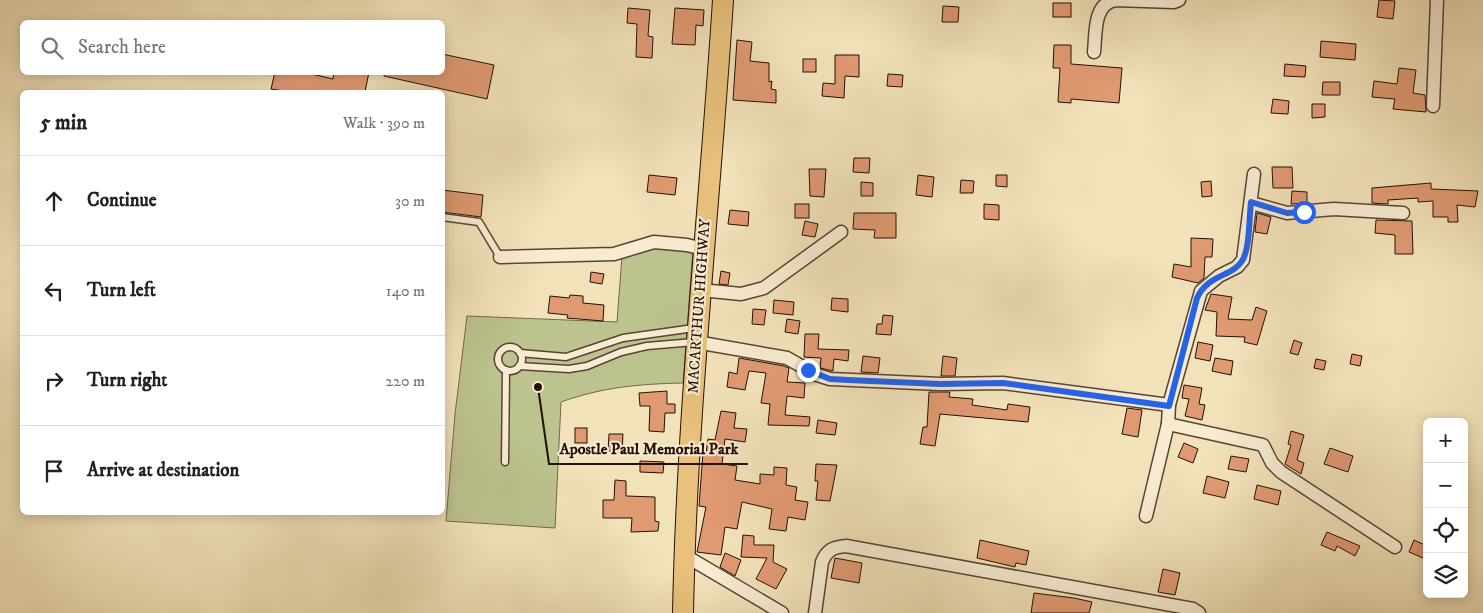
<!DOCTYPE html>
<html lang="en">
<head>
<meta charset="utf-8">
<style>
	body { margin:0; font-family:"IM FELL DW Pica",serif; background:#f2f2f2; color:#222 }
	.controls { position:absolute; right:15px; bottom:15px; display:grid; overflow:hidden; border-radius:8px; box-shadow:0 2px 12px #0003 }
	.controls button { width:45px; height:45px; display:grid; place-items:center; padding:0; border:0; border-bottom:1px solid #e0e0e0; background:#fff; color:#222; font:25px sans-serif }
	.stop { position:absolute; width:15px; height:15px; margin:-11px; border:4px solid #2563eb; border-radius:50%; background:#fff }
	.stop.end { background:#2563eb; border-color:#fff; box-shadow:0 1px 5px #0008 }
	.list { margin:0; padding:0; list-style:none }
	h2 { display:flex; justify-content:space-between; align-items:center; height:65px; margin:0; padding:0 20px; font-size:21px }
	h2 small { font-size:16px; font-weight:400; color:#767676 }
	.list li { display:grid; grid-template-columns:32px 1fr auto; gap:15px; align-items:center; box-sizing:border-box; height:90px; padding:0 20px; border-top:1px solid #e0e0e0 }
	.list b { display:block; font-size:19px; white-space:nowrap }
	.list em { font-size:16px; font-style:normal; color:#767676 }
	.icon { flex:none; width:28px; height:28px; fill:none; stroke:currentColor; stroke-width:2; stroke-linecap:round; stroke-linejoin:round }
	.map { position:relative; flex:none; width:1483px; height:613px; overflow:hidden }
	.search { position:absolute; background:#fff; box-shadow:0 2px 12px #0003; left:20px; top:20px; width:425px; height:55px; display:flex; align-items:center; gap:12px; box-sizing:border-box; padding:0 18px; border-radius:8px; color:#767676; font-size:19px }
	.panel { position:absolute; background:#fff; box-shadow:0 2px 12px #0003; left:20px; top:90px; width:425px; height:425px; border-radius:8px }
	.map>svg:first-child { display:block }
	.green { fill:#bcc38f; stroke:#71694a }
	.building { fill:#e09a72; stroke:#260f06 }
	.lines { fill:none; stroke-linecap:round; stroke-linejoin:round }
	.service-casing { stroke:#594433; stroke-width:9 }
	.minor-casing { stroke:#594433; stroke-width:15 }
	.trunk-casing { stroke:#260f06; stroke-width:22 }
	.service { stroke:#f7ecd2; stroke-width:6 }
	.minor { stroke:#f7ecd2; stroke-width:12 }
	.trunk { stroke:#e9c17d; stroke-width:20 }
	.route { stroke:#2563eb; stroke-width:6 }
	.labels { text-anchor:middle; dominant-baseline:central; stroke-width:4; stroke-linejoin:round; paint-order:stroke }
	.street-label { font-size:15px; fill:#260f06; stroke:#f7ecd2 }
	.leader { fill:none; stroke:#260f06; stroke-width:2 }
	.callout-dot { fill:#260f06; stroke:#f7ecd2; stroke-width:2 }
	.callout-label { font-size:16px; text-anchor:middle; font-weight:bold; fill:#260f06; stroke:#f7ecd2; stroke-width:4; stroke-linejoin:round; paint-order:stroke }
</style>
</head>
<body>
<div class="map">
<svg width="1483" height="613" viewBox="0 0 1483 613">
	<rect width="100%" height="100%" fill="#f2e2ba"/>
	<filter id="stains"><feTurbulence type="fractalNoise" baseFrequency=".004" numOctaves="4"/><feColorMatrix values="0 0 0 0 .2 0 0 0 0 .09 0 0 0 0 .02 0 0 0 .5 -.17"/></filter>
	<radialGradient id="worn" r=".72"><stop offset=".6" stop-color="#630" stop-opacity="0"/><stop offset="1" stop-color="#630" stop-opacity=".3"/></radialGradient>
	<path class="green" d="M 652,245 L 693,248 L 683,383 C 639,384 603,387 561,402 L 555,528 L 446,521 L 455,414 L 467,316 L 617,322 L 622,256 Z"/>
	<g class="building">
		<polygon points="1379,0 1395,1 1393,19 1377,17"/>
		<rect x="1053" y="3" width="18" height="14"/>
		<polygon points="943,6 959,7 958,22 942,22"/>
		<polygon points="628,8 650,10 648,36 653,37 652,58 636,57 637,24 627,23"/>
		<polygon points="675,8 704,10 703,26 696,25 695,45 672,44"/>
		<polygon points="737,40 752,42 750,61 769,63 769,82 772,81 771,89 776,90 776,103 733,100"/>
		<polygon points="1321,41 1356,44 1355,60 1320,57"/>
		<polygon points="1054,45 1071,45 1071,64 1122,68 1119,103 1071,99 1071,103 1058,102 1060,68 1053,68"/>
		<polygon points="442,54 494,65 487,99 384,76 384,72 442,72"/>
		<polygon points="835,55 859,55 859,77 845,76 844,98 822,96 823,83 835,84"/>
		<rect x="803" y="59" width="13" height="13"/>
		<polygon points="1285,64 1306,66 1305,77 1284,76"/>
		<polygon points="1399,68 1416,70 1413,93 1425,95 1426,112 1393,109 1395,99 1372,97 1374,81 1397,84"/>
		<polygon points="275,72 303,72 333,79 334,72 369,72 365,92 290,92 271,89"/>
		<polygon points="888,74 903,75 902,87 887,86"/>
		<polygon points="1323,82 1340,82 1340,95 1322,95"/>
		<polygon points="1273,99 1289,101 1288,114 1271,113"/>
		<polygon points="1312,104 1325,104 1325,117 1312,118"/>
		<polygon points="854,158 870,158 869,173 853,172"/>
		<polygon points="1272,167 1292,167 1293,188 1273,188"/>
		<polygon points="809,169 826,169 824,197 810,196"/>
		<polygon points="649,175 677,178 675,195 647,192"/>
		<polygon points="918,175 934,177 932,197 916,195"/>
		<polygon points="996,175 1007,175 1007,187 996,186"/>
		<polygon points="961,180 974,181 973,193 960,193"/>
		<polygon points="1211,181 1212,196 1202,197 1201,182"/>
		<polygon points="861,182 873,183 873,196 861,196"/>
		<polygon points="1431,183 1431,189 1478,191 1475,207 1457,205 1458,222 1448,222 1448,217 1433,217 1433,201 1418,202 1418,198 1388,200 1388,204 1372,203 1372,188"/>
		<polygon points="442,190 483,195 481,217 442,212"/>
		<polygon points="1292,191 1307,192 1307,203 1291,204"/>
		<rect x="795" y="204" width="14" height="14"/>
		<polygon points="984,204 999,205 999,220 984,219"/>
		<polygon points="730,210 749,212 748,226 728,224"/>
		<polygon points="854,213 896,213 896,238 874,238 875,230 853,229"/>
		<polygon points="1257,213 1271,217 1267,234 1255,232"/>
		<polygon points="1376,220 1412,221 1413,254 1395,254 1395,235 1375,233"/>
		<polygon points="805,221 818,224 815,237 802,235"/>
		<polygon points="1191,238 1213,239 1212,257 1205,257 1204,278 1198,283 1172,277 1174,264 1191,267"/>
		<polygon points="721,271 730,273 728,285 719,284"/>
		<polygon points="591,272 604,274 602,284 590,282"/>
		<polygon points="1211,294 1232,297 1228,319 1252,320 1256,307 1267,311 1257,345 1244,342 1245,337 1216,336 1217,312 1205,310"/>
		<polygon points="570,295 583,296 583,303 604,305 603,321 567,318 568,315 548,313 550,296 569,298"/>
		<polygon points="832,298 848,299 848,312 831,310"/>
		<polygon points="774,300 794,302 793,315 773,313"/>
		<polygon points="753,309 766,310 764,325 752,324"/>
		<polygon points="883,315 893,316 891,335 876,334 877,324 882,324"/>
		<polygon points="787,319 800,321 798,334 785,332"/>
		<polygon points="805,334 819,334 818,349 849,350 848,361 834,359 833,371 820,368 821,358 804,357"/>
		<polygon points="1294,340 1302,343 1298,355 1290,353"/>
		<polygon points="1198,342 1213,345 1210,361 1195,358"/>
		<polygon points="1352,354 1362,356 1360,366 1350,364"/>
		<polygon points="863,356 880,358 878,373 861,372"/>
		<polygon points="943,356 957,358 955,376 941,376"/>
		<polygon points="739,358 784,366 789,368 787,382 805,383 804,398 787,396 785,415 810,417 809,426 768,425 770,404 761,403 766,373 749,371 745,390 727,387 729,372 737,374"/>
		<polygon points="1215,358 1233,361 1231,375 1212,371"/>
		<polygon points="1316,359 1326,361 1324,370 1314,368"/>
		<polygon points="1184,385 1202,388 1199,404 1205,405 1202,420 1185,416 1189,399 1182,398"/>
		<polygon points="667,391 667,404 675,404 675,413 665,413 664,432 649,431 650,406 640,406 639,393"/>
		<polygon points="929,392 950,392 949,397 973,399 972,405 1007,410 1008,404 1030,407 1028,422 940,414 935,446 920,444 923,427 927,427"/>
		<polygon points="1127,408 1142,410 1138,437 1122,434"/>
		<polygon points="721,411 736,413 734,428 747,429 745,442 725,439 722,464 737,466 735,480 760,484 760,474 774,475 774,467 787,468 786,485 797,487 795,500 808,502 805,520 788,517 786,531 769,529 772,509 742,502 737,529 725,527 721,555 697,552 706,507 699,506 703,452 706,453 708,439 715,440"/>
		<polygon points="818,420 837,423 835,435 816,433"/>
		<rect x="575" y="428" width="12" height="15"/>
		<polygon points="1291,431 1304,435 1297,460 1304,463 1301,474 1285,464 1291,445 1288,444"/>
		<polygon points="609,434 623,434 622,452 608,451"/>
		<polygon points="1184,443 1198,449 1193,463 1178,457"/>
		<polygon points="1330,448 1353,456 1348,472 1324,464"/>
		<polygon points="1231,456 1249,459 1246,472 1228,469"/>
		<polygon points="640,461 664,462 663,473 640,472"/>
		<polygon points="816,464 837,465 830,501 816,500 818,481 815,481"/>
		<polygon points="1207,476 1229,482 1225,498 1203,493"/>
		<polygon points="615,480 626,481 626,496 655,497 655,521 659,522 658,531 631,532 632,518 603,518 603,500 614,500"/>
		<polygon points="1257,485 1281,491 1278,505 1254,499"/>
		<polygon points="1327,532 1360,546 1355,556 1337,546 1335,551 1321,545"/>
		<polygon points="743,535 754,536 754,545 774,545 773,562 787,569 776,589 756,579 767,558 741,557"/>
		<polygon points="980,540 1029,551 1026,565 1016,563 1015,567 977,558"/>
		<polygon points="1414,540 1427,546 1423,558 1409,552"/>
		<polygon points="725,553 741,560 735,576 720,567"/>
		<polygon points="835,558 862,563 859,583 831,578"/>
		<polygon points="1163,569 1180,573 1175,595 1158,592"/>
		<polygon points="1034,593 1074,598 1092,602 1089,613 1031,613"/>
	</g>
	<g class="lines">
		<g class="service-casing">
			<g id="service">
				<polyline points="442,217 479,222 500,257"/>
				<circle cx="510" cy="359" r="12"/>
				<polyline points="520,353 566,357 623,338 694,328"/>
				<polyline points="519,366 569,369 587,366 621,352 647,346 694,342"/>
				<polyline points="505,462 506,370"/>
			</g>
		</g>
		<g class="minor-casing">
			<g id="minor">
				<path d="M 1094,52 C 1096,34 1093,4 1115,0 L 1174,2 L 1179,0"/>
				<polyline points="1433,106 1437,0"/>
				<polyline points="1251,203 1287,213 1334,209 1403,213"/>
				<polyline points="500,257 614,254 654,242 687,245 703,249"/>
				<polyline points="701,290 741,294 764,288 841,232"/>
				<polyline points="696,342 787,358 817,375 830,379 940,384 1003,383 1169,405 1168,424 1263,445 1272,463 1281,472 1395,547"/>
				<polyline points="1169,405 1201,291 1219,276 1237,267 1243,260 1254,174"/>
				<polyline points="1146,516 1168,424"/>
				<polyline points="684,555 782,613"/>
				<path d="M 815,613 L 822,562 C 827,550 833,547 846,546 L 1193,609 L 1199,613"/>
			</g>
		</g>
		<g class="trunk-casing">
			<path id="trunk" d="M 683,613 C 687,408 710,204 723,0"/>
		</g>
		<use href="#service" class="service"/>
		<use href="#minor" class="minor"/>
		<use href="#trunk" class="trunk"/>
	</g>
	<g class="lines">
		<path class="route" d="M 808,370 L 830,379 L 848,380 L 940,384 L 1003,383 L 1169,406 L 1197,298 C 1208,274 1232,277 1242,261 C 1250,249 1249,218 1251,202 L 1287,213 L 1304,212"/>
	</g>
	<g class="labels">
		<g class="street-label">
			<text transform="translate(699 306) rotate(-86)">MACARTHUR HIGHWAY</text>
		</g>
	</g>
	<path class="leader" d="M538 387L549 464H748"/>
	<circle class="callout-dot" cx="538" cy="387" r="5"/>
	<g class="callout-label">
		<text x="649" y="454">Apostle Paul Memorial Park</text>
	</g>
	<rect width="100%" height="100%" filter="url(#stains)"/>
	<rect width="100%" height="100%" fill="url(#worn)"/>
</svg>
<div class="controls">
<button>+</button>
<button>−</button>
<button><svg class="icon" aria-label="locate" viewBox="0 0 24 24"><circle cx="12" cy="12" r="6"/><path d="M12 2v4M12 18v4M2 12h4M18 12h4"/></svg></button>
<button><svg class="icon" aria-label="layers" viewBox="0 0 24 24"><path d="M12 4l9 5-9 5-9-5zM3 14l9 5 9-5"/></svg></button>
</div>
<div class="stop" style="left:1304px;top:212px"></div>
<div class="stop end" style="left:808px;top:370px"></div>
<div class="search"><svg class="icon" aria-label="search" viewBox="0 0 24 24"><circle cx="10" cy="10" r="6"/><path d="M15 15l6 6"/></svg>Search here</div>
<section class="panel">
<h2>5 min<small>Walk · 390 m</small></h2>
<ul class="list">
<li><svg class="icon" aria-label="ahead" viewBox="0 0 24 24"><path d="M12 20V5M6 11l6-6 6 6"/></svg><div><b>Continue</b></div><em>30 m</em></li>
<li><svg class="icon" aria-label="left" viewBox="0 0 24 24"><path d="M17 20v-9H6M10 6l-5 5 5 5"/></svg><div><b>Turn left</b></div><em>140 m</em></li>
<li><svg class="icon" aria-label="right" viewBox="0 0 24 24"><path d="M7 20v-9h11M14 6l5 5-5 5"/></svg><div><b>Turn right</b></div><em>220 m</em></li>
<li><svg class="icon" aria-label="arrive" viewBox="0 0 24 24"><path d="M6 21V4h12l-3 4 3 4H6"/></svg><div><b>Arrive at destination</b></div></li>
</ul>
</section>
</div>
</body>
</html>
